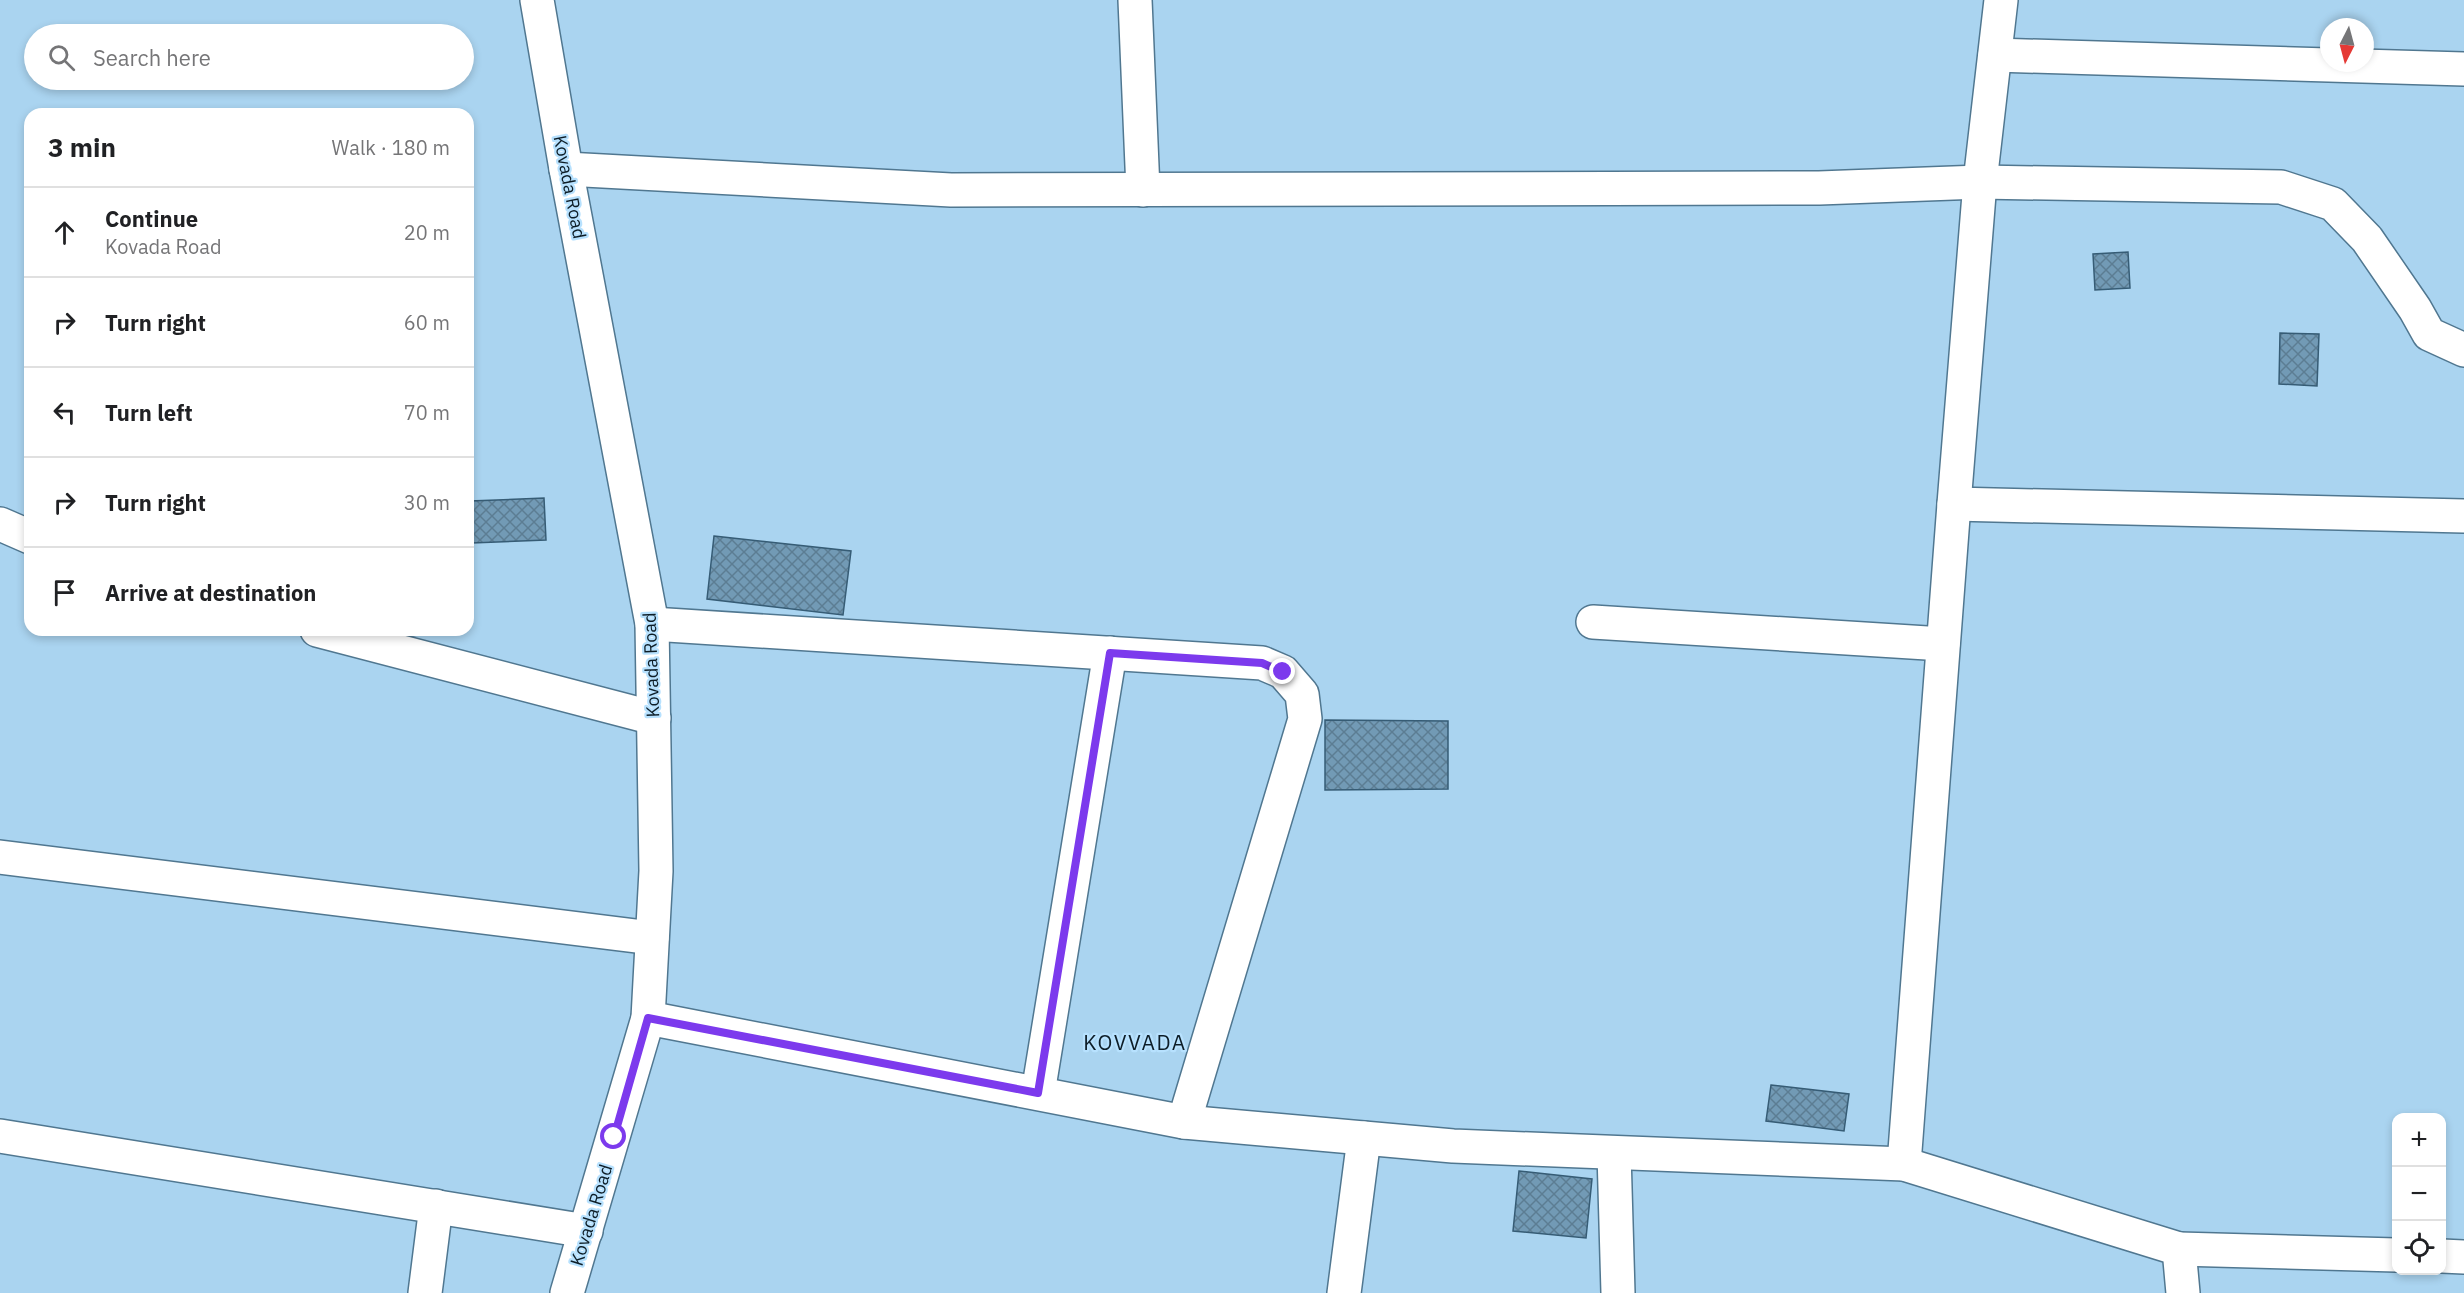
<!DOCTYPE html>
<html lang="en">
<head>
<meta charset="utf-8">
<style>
	body { margin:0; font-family:"IBM Plex Sans",sans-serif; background:#f6f6f6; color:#202124 }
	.controls { position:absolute; right:18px; bottom:18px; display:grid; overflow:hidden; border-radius:12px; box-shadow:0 3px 9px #0003 }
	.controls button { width:54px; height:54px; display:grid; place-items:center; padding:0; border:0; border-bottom:2px solid #e0e0e0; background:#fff; color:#202124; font:30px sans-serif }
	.compass { position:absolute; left:2320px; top:18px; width:54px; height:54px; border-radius:50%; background:#fff; box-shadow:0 3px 9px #0003; rotate:186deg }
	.stop { position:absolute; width:18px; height:18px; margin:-14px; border:4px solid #7c3aed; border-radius:50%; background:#fff }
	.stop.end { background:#7c3aed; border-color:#fff; box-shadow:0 2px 6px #0008 }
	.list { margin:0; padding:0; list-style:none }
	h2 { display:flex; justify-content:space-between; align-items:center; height:78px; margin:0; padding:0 24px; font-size:26px }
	h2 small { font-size:20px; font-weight:400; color:#757577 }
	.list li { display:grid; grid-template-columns:39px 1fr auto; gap:18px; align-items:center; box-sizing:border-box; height:90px; padding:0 24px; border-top:2px solid #e0e0e0 }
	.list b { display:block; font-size:22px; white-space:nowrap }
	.list p { margin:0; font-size:20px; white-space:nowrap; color:#757577 }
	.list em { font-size:20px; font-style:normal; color:#757577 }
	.icon { flex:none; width:33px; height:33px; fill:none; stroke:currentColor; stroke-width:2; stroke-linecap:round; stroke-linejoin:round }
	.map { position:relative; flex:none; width:2464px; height:1293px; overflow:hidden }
	.search { position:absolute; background:#fff; box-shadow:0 3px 9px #0003; left:24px; top:24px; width:450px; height:66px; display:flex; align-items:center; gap:15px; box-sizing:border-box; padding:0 21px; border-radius:33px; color:#757577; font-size:22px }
	.panel { position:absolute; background:#fff; box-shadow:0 3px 9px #0003; left:24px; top:108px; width:450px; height:528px; border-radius:18px }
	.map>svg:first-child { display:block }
	.building { fill:url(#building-cross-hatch); stroke:#365c75; stroke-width:1.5 }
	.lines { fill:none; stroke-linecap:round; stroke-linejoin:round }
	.minor-casing { stroke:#507790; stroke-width:36 }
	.secondary-casing { stroke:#507790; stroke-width:36 }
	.minor { stroke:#fff; stroke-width:33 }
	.secondary { stroke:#fff; stroke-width:33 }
	.route { stroke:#7c3aed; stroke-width:8 }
	.labels { text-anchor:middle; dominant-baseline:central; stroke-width:4.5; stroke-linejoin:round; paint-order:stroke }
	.street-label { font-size:18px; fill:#0d1d27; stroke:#b7e1fe }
	.quarter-label { font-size:21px; letter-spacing:1.5px; fill:#0d1d27; stroke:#b7e1fe }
</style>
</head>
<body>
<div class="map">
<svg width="2464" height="1293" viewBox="0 0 2464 1293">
	<defs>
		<pattern id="building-cross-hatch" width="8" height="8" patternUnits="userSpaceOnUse" patternTransform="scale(1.5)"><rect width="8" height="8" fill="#729ab5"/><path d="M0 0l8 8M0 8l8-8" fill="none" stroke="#5c7d93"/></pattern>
	</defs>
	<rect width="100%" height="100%" fill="#aad4f0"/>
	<g class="building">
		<polygon points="2128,252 2130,288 2095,290 2093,254"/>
		<polygon points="2280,333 2319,334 2317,386 2279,384"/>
		<polygon points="544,498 546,540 472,543 470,501"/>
		<polygon points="714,536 851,551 843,615 707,599"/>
		<polygon points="395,630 440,630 440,632 397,638"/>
		<polygon points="1325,720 1448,721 1448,789 1325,790"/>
		<polygon points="1771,1085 1849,1094 1844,1131 1766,1121"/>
		<polygon points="1519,1171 1592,1179 1586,1238 1513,1231"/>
	</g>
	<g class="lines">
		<g class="minor-casing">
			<g id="minor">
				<polyline points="1135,0 1143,190"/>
				<polyline points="1995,55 2464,69"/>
				<polyline points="566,169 951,190 1819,188 1980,182 2281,187 2333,204 2367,239 2415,309 2429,334 2464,350"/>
				<polyline points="1954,504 2464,516"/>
				<polyline points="0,524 30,537"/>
				<polyline points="1593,622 1943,644"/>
				<polyline points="652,624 1262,663 1283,672 1302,694 1305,719 1184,1122"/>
				<polyline points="317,630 654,718"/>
				<polyline points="0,857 652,938"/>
				<polyline points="648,1018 1184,1122 1453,1146 1904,1164 2179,1249 2183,1293"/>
				<polyline points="1038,1093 1110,653"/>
				<polyline points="0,1136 586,1231"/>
				<polyline points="1614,1153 1618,1293"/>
				<polyline points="1904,1164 1954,504 1980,182 2001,0"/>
				<polyline points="2179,1249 2396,1255"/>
				<polyline points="2442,1256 2464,1257"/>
				<polyline points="425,1293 436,1206"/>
				<polyline points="1344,1293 1364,1138"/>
			</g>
		</g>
		<g class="secondary-casing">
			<polyline id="secondary" points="537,0 566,169 652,624 656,871 648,1018 567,1293"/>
		</g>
		<use href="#minor" class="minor"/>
		<use href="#secondary" class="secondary"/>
	</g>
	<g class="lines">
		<polyline class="route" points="614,1137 648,1018 1038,1093 1110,653 1262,663 1283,672"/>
	</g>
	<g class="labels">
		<g class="street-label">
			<text transform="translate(570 187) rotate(79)">Kovada Road</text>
			<text transform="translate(651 665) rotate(-92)">Kovada Road</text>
			<text transform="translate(591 1215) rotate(-73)">Kovada Road</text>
		</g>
		<g class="quarter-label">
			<text x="1135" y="1042">KOVVADA</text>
		</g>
	</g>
</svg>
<div class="controls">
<button>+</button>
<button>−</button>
<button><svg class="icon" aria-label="locate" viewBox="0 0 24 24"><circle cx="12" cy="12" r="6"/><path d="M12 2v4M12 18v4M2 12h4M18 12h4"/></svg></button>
</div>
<svg class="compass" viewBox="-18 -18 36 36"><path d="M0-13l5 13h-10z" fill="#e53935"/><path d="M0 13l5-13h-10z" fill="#757577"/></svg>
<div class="stop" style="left:614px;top:1137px"></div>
<div class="stop end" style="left:1283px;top:672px"></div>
<div class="search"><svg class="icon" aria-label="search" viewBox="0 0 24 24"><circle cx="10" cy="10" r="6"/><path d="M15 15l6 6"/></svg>Search here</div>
<section class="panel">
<h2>3 min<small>Walk · 180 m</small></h2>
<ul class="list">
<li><svg class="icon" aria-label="ahead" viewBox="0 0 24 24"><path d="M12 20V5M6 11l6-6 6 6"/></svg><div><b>Continue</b><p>Kovada Road</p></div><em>20 m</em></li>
<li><svg class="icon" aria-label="right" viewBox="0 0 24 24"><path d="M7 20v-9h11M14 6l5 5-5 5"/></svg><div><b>Turn right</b></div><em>60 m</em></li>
<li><svg class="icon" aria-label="left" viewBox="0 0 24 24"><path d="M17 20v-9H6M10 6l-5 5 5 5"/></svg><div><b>Turn left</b></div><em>70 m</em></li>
<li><svg class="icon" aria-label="right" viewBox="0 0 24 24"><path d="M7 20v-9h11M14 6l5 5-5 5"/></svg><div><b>Turn right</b></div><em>30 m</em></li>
<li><svg class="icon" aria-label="arrive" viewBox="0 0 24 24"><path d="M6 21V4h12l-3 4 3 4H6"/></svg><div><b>Arrive at destination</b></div></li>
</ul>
</section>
</div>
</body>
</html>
